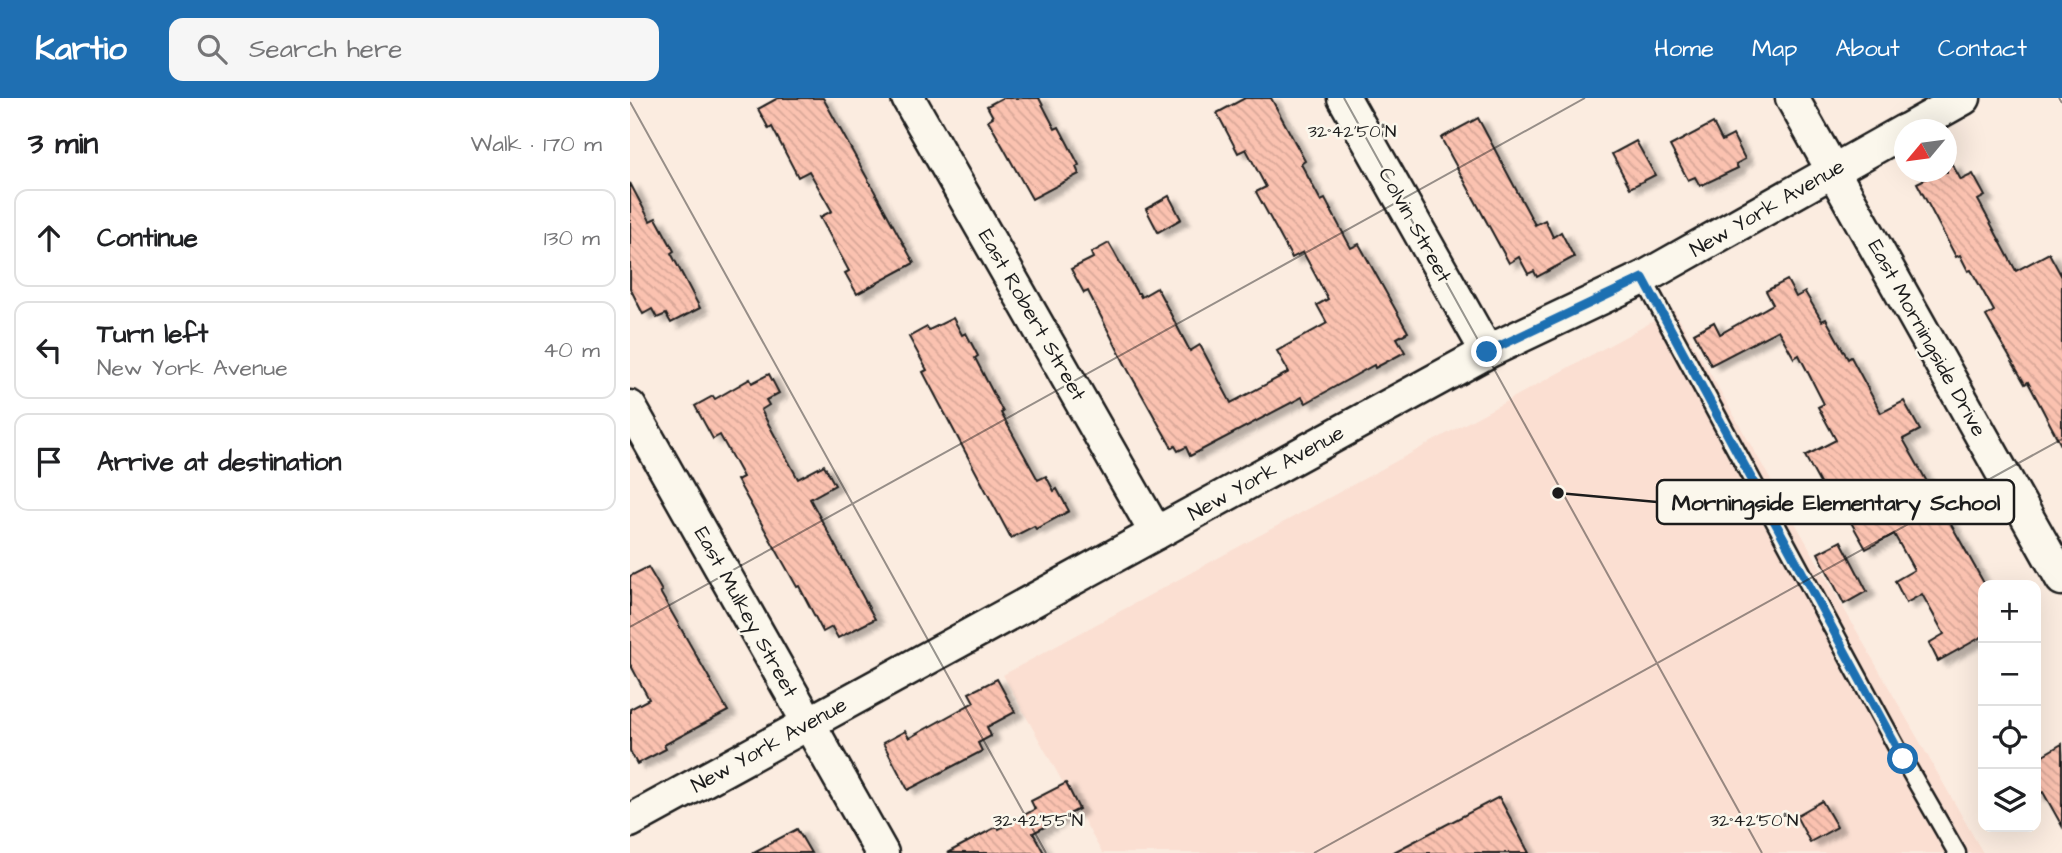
<!DOCTYPE html>
<html lang="en">
<head>
<meta charset="utf-8">
<style>
	body { margin:0; font-family:"Architects Daughter",sans-serif; background:#f6f6f6; color:#202124 }
	.controls { position:absolute; right:21px; bottom:21px; display:grid; overflow:hidden; border-radius:14px; box-shadow:0 7px 28px #0002 }
	.controls button { width:63px; height:63px; display:grid; place-items:center; padding:0; border:0; border-bottom:2px solid #e0e0e0; background:#fff; color:#202124; font:35px sans-serif }
	.compass { position:absolute; left:1264px; top:21px; width:63px; height:63px; border-radius:50%; background:#fff; box-shadow:0 7px 28px #0002; rotate:241deg }
	.stop { position:absolute; width:21px; height:21px; margin:-16px; border:5px solid #1f6fb2; border-radius:50%; background:#fff }
	.stop.end { background:#1f6fb2; border-color:#fff; box-shadow:0 2px 7px #0008 }
	.list { margin:0; padding:0; list-style:none }
	h2 { display:flex; justify-content:space-between; align-items:center; height:91px; margin:0; padding:0 28px; font-size:30px }
	h2 small { font-size:23px; font-weight:400; color:#757577 }
	.list li { display:grid; grid-template-columns:46px 1fr auto; gap:21px; align-items:center; box-sizing:border-box; height:98px; margin:0 14px 14px; padding:0 14px; border:2px solid #e0e0e0; border-radius:14px }
	.list b { display:block; font-size:26px; white-space:nowrap }
	.list p { margin:0; font-size:23px; white-space:nowrap; color:#757577 }
	.list em { font-size:23px; font-style:normal; color:#757577 }
	.icon { flex:none; width:38px; height:38px; fill:none; stroke:currentColor; stroke-width:2; stroke-linecap:round; stroke-linejoin:round }
	.map { position:relative; flex:none; width:1432px; height:755px; overflow:hidden }
	header { display:flex; align-items:center; gap:42px; box-sizing:border-box; height:98px; padding:0 35px; background:#1f6fb2; color:#fff }
	header strong { font-size:33px }
	nav { display:flex; gap:38px; margin-inline-start:auto; font-size:24px }
	.search { width:490px; height:63px; background:#f6f6f6; display:flex; align-items:center; gap:18px; box-sizing:border-box; padding:0 24px; border-radius:14px; color:#757577; font-size:26px }
	main { display:flex }
	aside { flex:1; background:#fff }
	.map>svg:first-child { display:block }
	.built { fill:#fbdfd2 }
	.building { fill:url(#building-back-hatch); stroke:#1c1c1c; stroke-width:2; filter:url(#shadow) }
	.lines { fill:none; stroke-linecap:round; stroke-linejoin:round }
	.lane-casing { stroke:#1c1c1c; stroke-width:21 }
	.street-casing { stroke:#1c1c1c; stroke-width:37 }
	.lane { stroke:#fbf7ec; stroke-width:16 }
	.street { stroke:#fbf7ec; stroke-width:32 }
	.route { stroke:#1f6fb2; stroke-width:9 }
	.ticks { fill:none; stroke:#1c1c1c; stroke-width:2; stroke-opacity:0.45 }
	.labels { text-anchor:middle; dominant-baseline:central; stroke-width:5; stroke-linejoin:round; paint-order:stroke }
	.street-label { font-size:21px; fill:#1c1c1c; stroke:#fbf7ec }
	.ticks-label { font-size:18px; text-anchor:middle; fill:#1c1c1c; stroke:#fbf7ec; stroke-width:5; stroke-linejoin:round; paint-order:stroke }
	.leader { fill:none; stroke:#1c1c1c; stroke-width:2.5 }
	.callout-dot { fill:#1c1c1c; stroke:#fbf7ec; stroke-width:2.5 }
	.callout { fill:#fbf7ec; stroke:#1c1c1c; stroke-width:2.5 }
	.callout-label { font-size:23px; text-anchor:middle; font-weight:bold; fill:#1c1c1c }
</style>
</head>
<body>
<header>
<strong>Kartio</strong>
<div class="search"><svg class="icon" aria-label="search" viewBox="0 0 24 24"><circle cx="10" cy="10" r="6"/><path d="M15 15l6 6"/></svg>Search here</div>
<nav><a>Home</a><a>Map</a><a>About</a><a>Contact</a></nav>
</header>
<main>
<aside>
<h2>3 min<small>Walk · 170 m</small></h2>
<ul class="list">
<li><svg class="icon" aria-label="ahead" viewBox="0 0 24 24"><path d="M12 20V5M6 11l6-6 6 6"/></svg><div><b>Continue</b></div><em>130 m</em></li>
<li><svg class="icon" aria-label="left" viewBox="0 0 24 24"><path d="M17 20v-9H6M10 6l-5 5 5 5"/></svg><div><b>Turn left</b><p>New York Avenue</p></div><em>40 m</em></li>
<li><svg class="icon" aria-label="arrive" viewBox="0 0 24 24"><path d="M6 21V4h12l-3 4 3 4H6"/></svg><div><b>Arrive at destination</b></div></li>
</ul>
</aside>
<div class="map">
<svg width="1432" height="755" viewBox="0 0 1432 755">
	<defs>
		<pattern id="building-back-hatch" width="6" height="6" patternUnits="userSpaceOnUse" patternTransform="scale(1.75)"><rect width="6" height="6" fill="#fbc2b0"/><path d="M-1 5l2 2M0 0l6 6M5-1l2 2" fill="none" stroke="#d7a697"/></pattern>
		<filter id="shadow"><feDropShadow dx="8" dy="4.5" stdDeviation="2" flood-color="#0004"/></filter>
	</defs>
	<rect width="100%" height="100%" fill="#fbece0"/>
	<filter id="ink" filterUnits="userSpaceOnUse"><feTurbulence type="fractalNoise" baseFrequency=".0143" numOctaves="2"/><feDisplacementMap in="SourceGraphic" scale="14" xChannelSelector="R" yChannelSelector="G"/><feConvolveMatrix kernelMatrix="1 2 1 2 8 2 1 2 1" color-interpolation-filters="sRGB"/></filter>
	<g filter="url(#ink)">
		<polygon class="built" points="1044,212 1353,755 472,755 373,577"/>
		<g class="building">
			<polygon points="148,0 193,0 284,165 227,196 215,175 219,173 190,119 202,113 179,73 168,79 142,29 139,31 128,11"/>
			<polygon points="372,0 409,0 425,31 429,29 449,67 446,69 449,76 402,101 358,22 363,19 357,8"/>
			<polygon points="615,0 641,0 675,63 671,66 691,103 695,101 721,150 729,146 778,234 767,240 775,254 745,270 744,267 676,305 672,299 560,358 556,349 548,353 545,348 542,350 498,272 458,193 454,195 441,171 463,160 461,155 479,145 507,195 509,195 511,199 527,190 560,253 570,247 601,305 659,274 647,253 697,225 687,207 698,201 673,154 662,160 626,94 636,89 616,51 608,55 587,15"/>
			<polygon points="848,20 905,127 915,122 923,139 931,134 944,159 907,179 904,173 898,176 889,159 879,165 811,40"/>
			<polygon points="1083,25 1092,43 1103,37 1115,61 1106,66 1108,70 1070,88 1065,79 1058,82 1040,48"/>
			<polygon points="1006,43 1025,77 1000,90 982,56"/>
			<polygon points="1322,66 1331,82 1343,76 1355,98 1348,102 1386,173 1419,155 1432,179 1432,349 1398,284 1395,286 1356,218 1364,213 1341,172 1338,173 1330,157 1326,159 1287,85 1309,74 1317,74 1317,69"/>
			<polygon points="0,85 20,123 26,120 44,153 41,155 70,210 41,225 36,216 27,220 22,211 13,216 0,190"/>
			<polygon points="539,98 551,121 528,134 516,111"/>
			<polygon points="1157,182 1166,199 1175,194 1192,223 1196,221 1218,261 1221,259 1251,315 1274,303 1290,332 1273,341 1355,487 1353,487 1353,538 1308,563 1299,545 1314,536 1292,496 1276,505 1265,483 1284,472 1264,436 1236,451 1200,387 1193,391 1175,358 1206,342 1188,309 1194,306 1169,257 1164,260 1148,232 1081,267 1064,235 1084,224 1090,236 1143,206 1136,193"/>
			<polygon points="323,220 332,237 336,235 348,258 345,260 373,314 371,315 408,382 416,378 424,393 427,391 439,413 406,431 404,428 381,440 304,295 293,274 297,272 279,239 297,229 299,232"/>
			<polygon points="139,276 149,295 136,302 139,307 131,312 168,381 194,367 205,387 180,401 245,521 208,540 202,529 193,534 169,488 167,489 107,382 113,379 90,337 83,341 65,308 83,298 85,301 120,281 122,285"/>
			<polygon points="1211,443 1237,493 1214,506 1188,455"/>
			<polygon points="18,469 32,493 30,494 98,613 34,647 36,651 7,666 0,653 0,611 19,601 0,566 0,478"/>
			<polygon points="367,581 385,614 357,629 361,638 348,645 352,653 278,692 253,645 275,633 279,640 344,604 339,595"/>
			<polygon points="1432,646 1432,728 1413,694 1406,698 1406,661"/>
			<polygon points="436,685 449,711 403,735 414,755 317,755 368,728 369,731 405,711 401,703"/>
			<polygon points="869,699 899,755 762,755"/>
			<polygon points="1192,703 1207,729 1180,744 1166,718"/>
			<polygon points="167,731 181,755 122,755"/>
		</g>
		<g class="lines">
			<g class="lane-casing">
				<polyline id="lane" points="1013,180 1273,661 1327,755"/>
			</g>
			<g class="street-casing">
				<g id="street">
					<polyline points="278,0 526,435"/>
					<polyline points="714,0 857,254"/>
					<polyline points="1162,0 1432,481"/>
					<polyline points="1277,32 1334,0"/>
					<polyline points="0,309 252,755"/>
					<polyline points="0,723 857,254 1013,180 1274,33"/>
				</g>
			</g>
			<use href="#lane" class="lane"/>
			<use href="#street" class="street"/>
		</g>
	</g>
	<g class="lines" filter="url(#ink)">
		<polyline class="route" points="857,254 1013,180 1273,661"/>
	</g>
	<path class="ticks" d="M 714,0 L 1132,755M 1429,0 L 1432,5M 0,4 L 416,755M 0,529 L 955,0M 684,755 L 1432,341"/>
	<g class="labels">
		<g class="street-label">
			<text transform="translate(1137 110) rotate(-30)">New York Avenue</text>
			<text transform="translate(785 127) rotate(61)">Colvin Street</text>
			<text transform="translate(402 217) rotate(60)">East Robert Street</text>
			<text transform="translate(1297 240) rotate(61)">East Morningside Drive</text>
			<text transform="translate(636 375) rotate(-29)">New York Avenue</text>
			<text transform="translate(116 514) rotate(61)">East Mulkey Street</text>
			<text transform="translate(139 647) rotate(-29)">New York Avenue</text>
		</g>
	</g>
	<g class="ticks-label">
		<text x="722" y="39">32°42'50"N</text>
		<text x="408" y="728">32°42'55"N</text>
		<text x="1124" y="728">32°42'50"N</text>
	</g>
	<path class="leader" d="M928 395L1027 404"/>
	<circle class="callout-dot" cx="928" cy="395" r="7"/>
	<rect class="callout" x="1027" y="382" width="357" height="44" rx="7"/>
	<g class="callout-label">
		<text x="1206" y="412">Morningside Elementary School</text>
	</g>
</svg>
<div class="controls">
<button>+</button>
<button>−</button>
<button><svg class="icon" aria-label="locate" viewBox="0 0 24 24"><circle cx="12" cy="12" r="6"/><path d="M12 2v4M12 18v4M2 12h4M18 12h4"/></svg></button>
<button><svg class="icon" aria-label="layers" viewBox="0 0 24 24"><path d="M12 4l9 5-9 5-9-5zM3 14l9 5 9-5"/></svg></button>
</div>
<svg class="compass" viewBox="-18 -18 36 36"><path d="M0-13l5 13h-10z" fill="#e53935"/><path d="M0 13l5-13h-10z" fill="#757577"/></svg>
<div class="stop" style="left:1273px;top:661px"></div>
<div class="stop end" style="left:857px;top:254px"></div>
</div>
</main>
</body>
</html>
